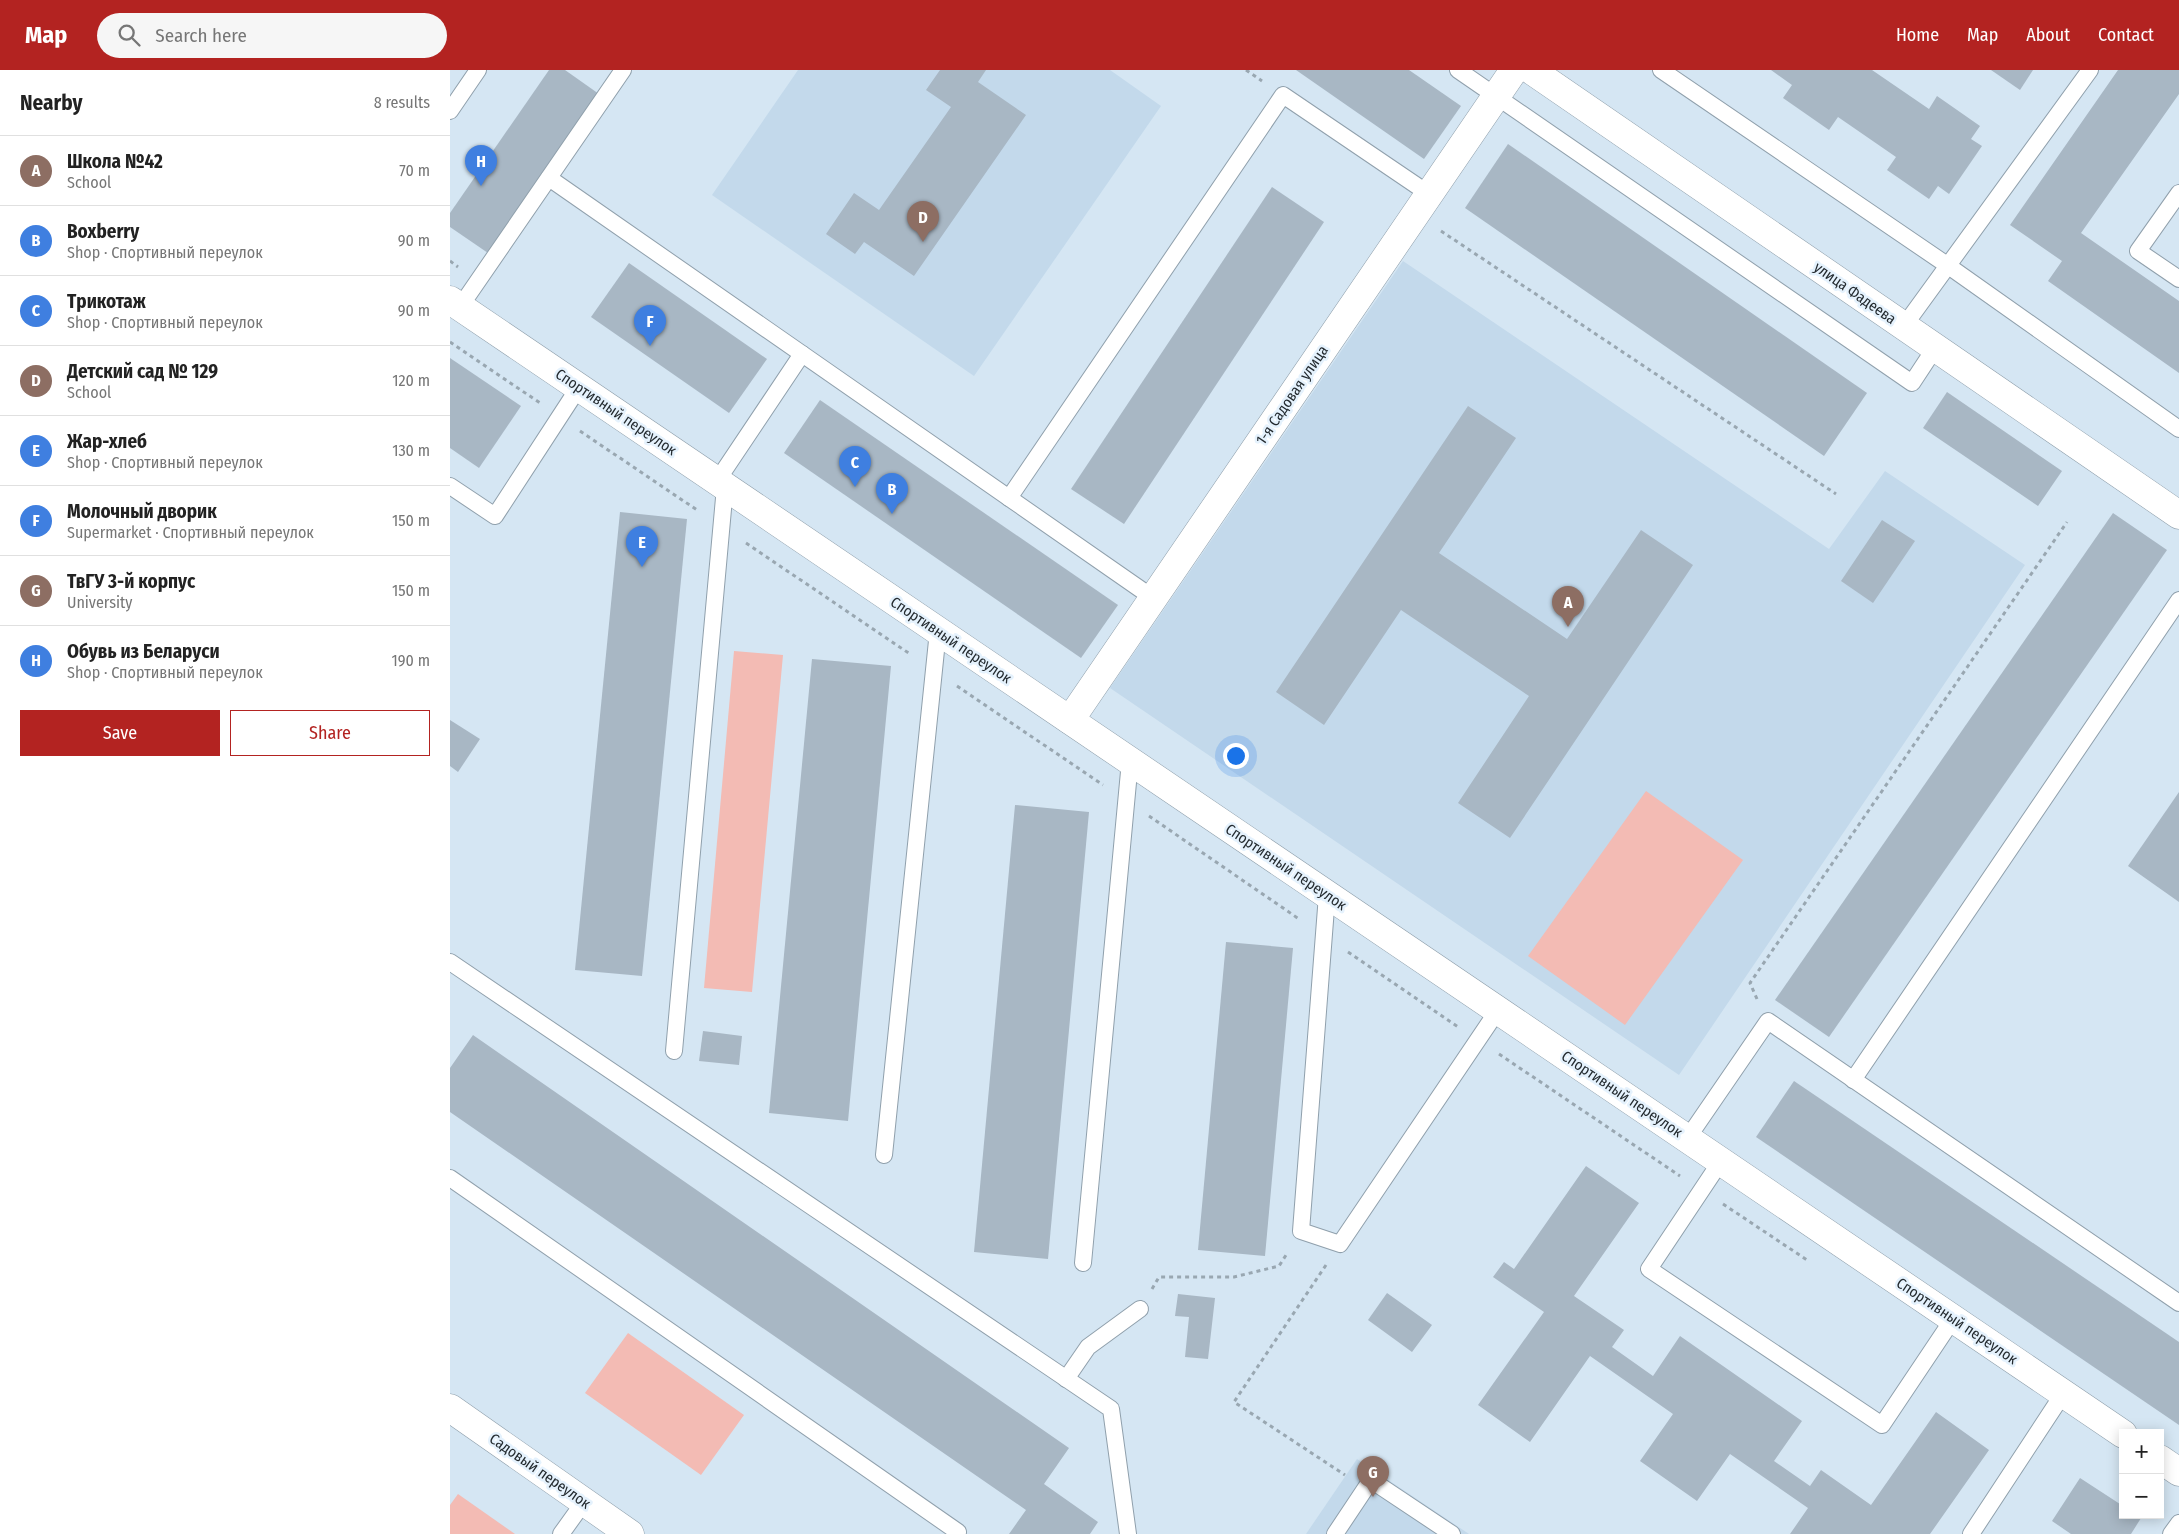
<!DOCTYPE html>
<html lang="en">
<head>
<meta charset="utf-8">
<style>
	body { margin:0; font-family:"Fira Sans Condensed",sans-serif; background:#f6f6f6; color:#222 }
	.controls { position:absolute; right:15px; bottom:15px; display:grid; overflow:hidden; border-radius:0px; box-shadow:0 2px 12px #0003 }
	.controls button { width:45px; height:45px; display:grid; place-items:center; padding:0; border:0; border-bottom:1px solid #e0e0e0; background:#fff; color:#222; font:25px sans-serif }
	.you { position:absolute; left:785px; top:685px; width:18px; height:18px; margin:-12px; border:4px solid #fff; border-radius:50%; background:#1a73e8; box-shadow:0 0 0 8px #1a73e833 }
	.badge { display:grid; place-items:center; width:32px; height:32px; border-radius:50%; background:#b32321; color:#fff; font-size:16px; font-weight:700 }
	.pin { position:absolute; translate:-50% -41px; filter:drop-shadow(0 1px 2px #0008) }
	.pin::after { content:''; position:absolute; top:26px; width:18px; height:15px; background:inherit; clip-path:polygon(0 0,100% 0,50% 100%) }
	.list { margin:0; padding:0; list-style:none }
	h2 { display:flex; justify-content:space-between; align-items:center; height:65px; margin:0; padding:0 20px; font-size:21px }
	h2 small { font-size:16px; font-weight:400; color:#767676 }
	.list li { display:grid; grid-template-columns:32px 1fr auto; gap:15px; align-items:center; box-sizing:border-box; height:70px; padding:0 20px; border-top:1px solid #e0e0e0 }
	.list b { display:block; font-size:19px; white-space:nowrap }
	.list p { margin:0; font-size:16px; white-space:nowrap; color:#767676 }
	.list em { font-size:16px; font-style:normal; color:#767676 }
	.actions { display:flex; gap:10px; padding:15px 20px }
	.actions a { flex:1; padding:11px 0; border:1px solid #b32321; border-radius:0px; text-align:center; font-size:18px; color:#b32321 }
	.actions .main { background:#b32321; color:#fff }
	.icon { flex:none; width:28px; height:28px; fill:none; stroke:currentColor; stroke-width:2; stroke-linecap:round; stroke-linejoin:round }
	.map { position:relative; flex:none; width:1729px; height:1464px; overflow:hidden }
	header { display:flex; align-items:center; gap:30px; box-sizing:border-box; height:70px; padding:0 25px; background:#b32321; color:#fff }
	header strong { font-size:24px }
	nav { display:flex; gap:28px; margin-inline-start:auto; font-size:18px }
	.search { width:350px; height:45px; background:#f6f6f6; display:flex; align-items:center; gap:12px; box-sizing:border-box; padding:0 18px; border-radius:28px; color:#767676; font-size:19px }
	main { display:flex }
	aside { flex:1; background:#fff }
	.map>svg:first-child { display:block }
	.built { fill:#c3d9eb }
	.green { fill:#f3bbb4 }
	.building { fill:#a8b7c4 }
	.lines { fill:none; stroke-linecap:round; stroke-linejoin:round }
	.lane-casing { stroke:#90a0ac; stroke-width:18 }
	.street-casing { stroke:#90a0ac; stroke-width:29 }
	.secondary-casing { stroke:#90a0ac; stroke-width:29 }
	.path { stroke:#99a7b1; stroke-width:3; stroke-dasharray:4 4; stroke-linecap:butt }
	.lane { stroke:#fff; stroke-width:16 }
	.street { stroke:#fff; stroke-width:28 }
	.secondary { stroke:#fff; stroke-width:28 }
	.labels { text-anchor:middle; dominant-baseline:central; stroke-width:5; stroke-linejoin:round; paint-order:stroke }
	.street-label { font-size:15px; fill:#232a2f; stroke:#e5f2fd }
</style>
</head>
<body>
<header>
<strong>Map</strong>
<div class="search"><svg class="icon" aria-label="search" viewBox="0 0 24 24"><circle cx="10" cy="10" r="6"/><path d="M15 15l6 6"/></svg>Search here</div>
<nav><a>Home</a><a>Map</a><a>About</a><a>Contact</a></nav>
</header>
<main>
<aside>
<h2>Nearby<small>8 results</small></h2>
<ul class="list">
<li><span class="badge" style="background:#8d6e63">A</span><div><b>Школа №42</b><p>School</p></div><em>70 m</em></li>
<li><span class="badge" style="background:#3f7fe0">B</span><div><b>Boxberry</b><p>Shop · Спортивный переулок</p></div><em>90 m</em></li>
<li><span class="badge" style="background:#3f7fe0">C</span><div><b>Трикотаж</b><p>Shop · Спортивный переулок</p></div><em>90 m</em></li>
<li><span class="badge" style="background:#8d6e63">D</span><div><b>Детский сад № 129</b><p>School</p></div><em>120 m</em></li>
<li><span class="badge" style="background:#3f7fe0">E</span><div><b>Жар-хлеб</b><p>Shop · Спортивный переулок</p></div><em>130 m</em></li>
<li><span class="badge" style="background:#3f7fe0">F</span><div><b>Молочный дворик</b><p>Supermarket · Спортивный переулок</p></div><em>150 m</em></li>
<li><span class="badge" style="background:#8d6e63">G</span><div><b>ТвГУ 3-й корпус</b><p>University</p></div><em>150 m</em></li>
<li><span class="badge" style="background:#3f7fe0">H</span><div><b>Обувь из Беларуси</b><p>Shop · Спортивный переулок</p></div><em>190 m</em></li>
</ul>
<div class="actions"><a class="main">Save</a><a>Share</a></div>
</aside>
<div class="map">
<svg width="1729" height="1464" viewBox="0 0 1729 1464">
	<rect width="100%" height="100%" fill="#d5e6f3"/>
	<g class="built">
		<polygon points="348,0 660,0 711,36 524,306 262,125"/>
		<polygon points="953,191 1379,479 1435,401 1575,495 1229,1005 660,618"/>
		<polygon points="907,1389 1019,1464 856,1464"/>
	</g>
	<g class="green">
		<polygon points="284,581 333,585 302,922 254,918"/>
		<polygon points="1196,721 1293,790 1175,955 1078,886"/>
		<polygon points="178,1263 294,1345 251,1405 135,1323"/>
		<polygon points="8,1424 65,1464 0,1464 0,1435"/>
	</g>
	<g class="building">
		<polygon points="99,0 115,0 149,24 38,183 0,157 0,143"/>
		<polygon points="490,0 536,0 528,12 576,45 464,206 414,172 405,184 376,164 404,123 429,140 501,37 476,20"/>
		<polygon points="846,0 959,0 1011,36 974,89"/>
		<polygon points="1321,0 1422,0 1479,39 1487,26 1530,56 1521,69 1532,76 1499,124 1488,116 1479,129 1437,100 1446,87 1388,47 1379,60 1333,28 1342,15"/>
		<polygon points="1541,0 1583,0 1570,20"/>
		<polygon points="1668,0 1729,0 1729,24 1631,163 1729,231 1729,303 1598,211 1612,191 1560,155"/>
		<polygon points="1058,74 1417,323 1374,386 1015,138"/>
		<polygon points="822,117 874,152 674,454 621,419"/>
		<polygon points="179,193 317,289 279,343 141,247"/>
		<polygon points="0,288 71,336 29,398 0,378"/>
		<polygon points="1497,322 1612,401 1588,436 1473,358"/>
		<polygon points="370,330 668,535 631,588 334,383"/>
		<polygon points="1018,336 1066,368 989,483 1117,569 1191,460 1243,495 1060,768 1008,733 1079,626 951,540 874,655 826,622"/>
		<polygon points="170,442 237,449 192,906 125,900"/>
		<polygon points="1663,443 1717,480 1379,967 1325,930"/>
		<polygon points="1432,450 1465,471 1423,533 1391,511"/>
		<polygon points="362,589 441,596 398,1051 319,1043"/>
		<polygon points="0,650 30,669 8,702 0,696"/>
		<polygon points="1729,722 1729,832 1678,796"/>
		<polygon points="565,735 639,742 598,1189 524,1182"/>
		<polygon points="776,872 843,878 815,1186 748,1180"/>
		<polygon points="253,961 292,966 289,995 249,991"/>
		<polygon points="23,965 619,1378 594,1414 648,1452 640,1464 559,1464 576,1440 0,1042 0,998"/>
		<polygon points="1344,1011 1729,1272 1729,1355 1306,1067"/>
		<polygon points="1136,1096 1189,1133 1124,1226 1174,1260 1162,1277 1203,1306 1230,1266 1352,1351 1324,1391 1360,1416 1371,1400 1421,1435 1486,1342 1539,1380 1480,1464 1340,1464 1358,1438 1280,1384 1247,1431 1190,1391 1223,1344 1140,1286 1080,1372 1028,1335 1094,1242 1043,1207 1054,1192 1064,1199"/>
		<polygon points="937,1223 982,1255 962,1282 918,1250"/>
		<polygon points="728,1224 765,1228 758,1289 735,1287 739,1247 725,1246"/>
		<polygon points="1630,1408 1673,1436 1673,1445 1686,1445 1691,1448 1681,1464 1621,1464 1602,1451"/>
	</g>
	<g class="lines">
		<g class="lane-casing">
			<g id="lane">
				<polyline points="1008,0 1462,313 1485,278"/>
				<polyline points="1211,0 1497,195 1729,359"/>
				<polyline points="0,41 28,0"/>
				<polyline points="99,108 703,528"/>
				<polyline points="1729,123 1688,181 1729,209"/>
				<polyline points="10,237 173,0"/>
				<polyline points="1454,256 1640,0"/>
				<polyline points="267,411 352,284"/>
				<polyline points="0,416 45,446 129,317"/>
				<polyline points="559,428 833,25 979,124"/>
				<polyline points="877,825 851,1161 890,1174 1048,940"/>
				<polyline points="0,892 661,1339 678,1464"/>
				<polyline points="224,981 275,417"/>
				<polyline points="1403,1010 1729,530"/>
				<polyline points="1237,1069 1318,951 1729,1233"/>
				<polyline points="434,1085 488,561"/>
				<polyline points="1271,1091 1199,1199 1432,1355 1503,1249"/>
				<polyline points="0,1108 508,1462 507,1464"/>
				<polyline points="633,1193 680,691"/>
				<polyline points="616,1309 638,1277 690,1239"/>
				<polyline points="111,1464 134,1432"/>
				<polyline points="885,1464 921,1410 1002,1464"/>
				<polyline points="1521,1464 1613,1324"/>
				<polyline points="1721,1464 1729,1453"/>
			</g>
		</g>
		<g class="street-casing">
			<g id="street">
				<polyline points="1081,0 1729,445"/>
				<polyline points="620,650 1064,0"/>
				<polyline points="0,1338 180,1464"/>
			</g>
		</g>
		<g class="secondary-casing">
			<g id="secondary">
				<polyline points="0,230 1673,1364"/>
				<polyline points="1710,1389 1729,1402"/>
			</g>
		</g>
		<g class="path">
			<polyline points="796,0 812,11"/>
			<polyline points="991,161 1386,424"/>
			<polyline points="0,191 8,197"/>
			<polyline points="0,272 90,333"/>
			<polyline points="130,361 247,440"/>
			<polyline points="296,473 460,584"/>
			<polyline points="507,616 653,715"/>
			<polyline points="699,746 849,849"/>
			<polyline points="898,882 1008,957"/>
			<polyline points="1307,929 1300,913 1617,452"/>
			<polyline points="1049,984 1230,1106"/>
			<polyline points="1273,1134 1357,1190"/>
			<polyline points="876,1195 784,1332 895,1405"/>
			<polyline points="702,1219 709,1207 784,1207 829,1196 838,1182"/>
		</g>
		<use href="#lane" class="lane"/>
		<use href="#street" class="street"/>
		<use href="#secondary" class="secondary"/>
	</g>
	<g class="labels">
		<g class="street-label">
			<text transform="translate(1405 223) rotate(35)">улица Фадеева</text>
			<text transform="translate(842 325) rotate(-56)">1-я Садовая улица</text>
			<text transform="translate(166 342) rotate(34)">Спортивный переулок</text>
			<text transform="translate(501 570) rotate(34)">Спортивный переулок</text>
			<text transform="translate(836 797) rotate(34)">Спортивный переулок</text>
			<text transform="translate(1172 1024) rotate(34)">Спортивный переулок</text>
			<text transform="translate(1507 1251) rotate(34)">Спортивный переулок</text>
			<text transform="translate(90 1401) rotate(35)">Садовый переулок</text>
		</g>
	</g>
</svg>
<div class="controls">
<button>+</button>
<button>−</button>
</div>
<div class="you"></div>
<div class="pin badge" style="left:1118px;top:557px;background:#8d6e63">A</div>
<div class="pin badge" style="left:442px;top:444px;background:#3f7fe0">B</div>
<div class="pin badge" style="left:405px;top:417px;background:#3f7fe0">C</div>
<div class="pin badge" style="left:473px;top:172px;background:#8d6e63">D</div>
<div class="pin badge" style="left:192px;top:497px;background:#3f7fe0">E</div>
<div class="pin badge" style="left:200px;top:276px;background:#3f7fe0">F</div>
<div class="pin badge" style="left:923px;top:1427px;background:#8d6e63">G</div>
<div class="pin badge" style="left:31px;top:116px;background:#3f7fe0">H</div>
</div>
</main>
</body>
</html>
